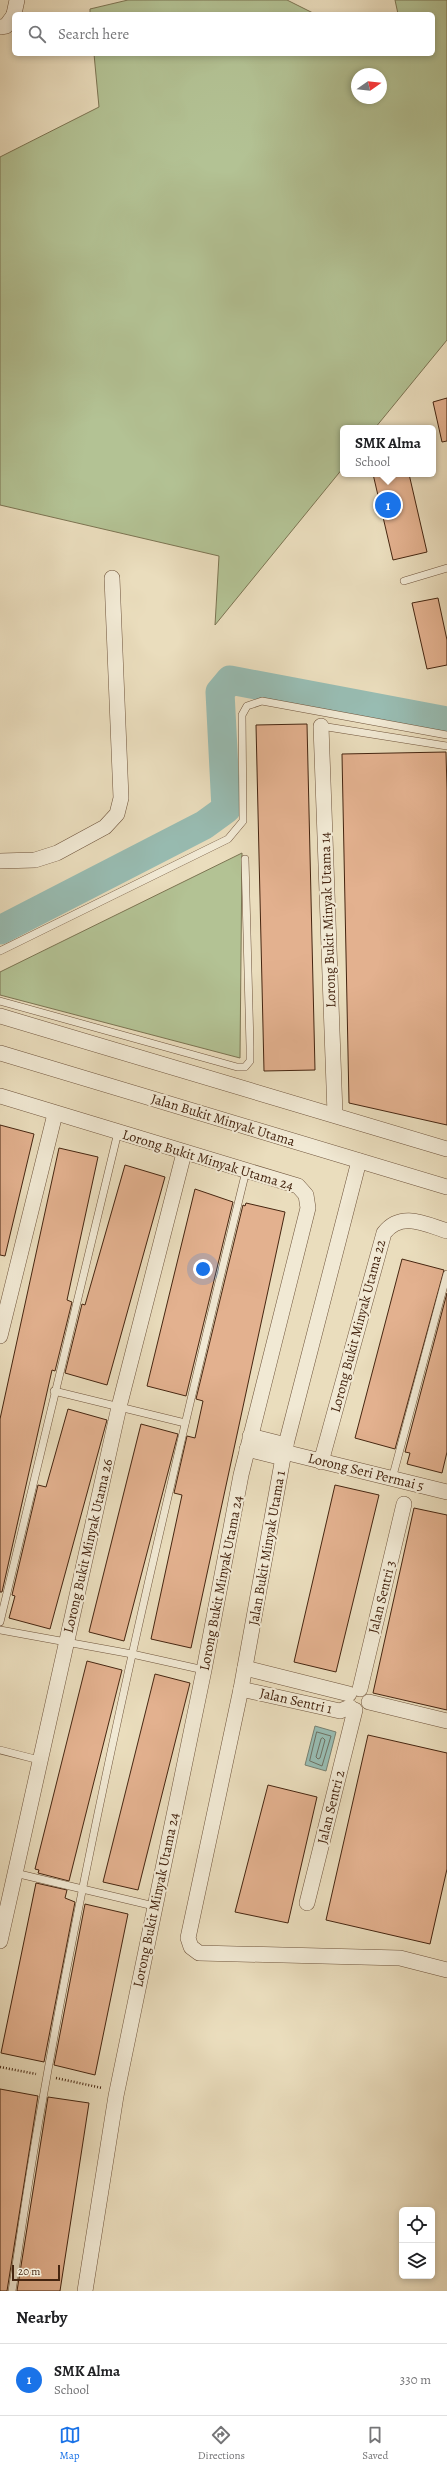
<!DOCTYPE html>
<html lang="en">
<head>
<meta charset="utf-8">
<style>
	body { margin:0; font-family:Alegreya,serif; background:#f6f6f6; color:#202124 }
	.controls { position:absolute; right:12px; bottom:12px; display:grid; overflow:hidden; border-radius:6px; box-shadow:0 2px 6px #0003 }
	.controls button { width:36px; height:36px; display:grid; place-items:center; padding:0; border:0; border-bottom:1px solid #e0e0e0; background:#fff; color:#202124; font:20px sans-serif }
	.compass { position:absolute; left:351px; top:68px; width:36px; height:36px; border-radius:50%; background:#fff; box-shadow:0 2px 6px #0003; rotate:76deg }
	.scale { position:absolute; left:12px; bottom:10px; width:48px; box-sizing:border-box; padding-left:4px; border:2px solid #452510; border-top:0; font-size:11px; line-height:14px; white-space:nowrap; color:#452510; -webkit-text-stroke:3px #f1e9d4; paint-order:stroke }
	.you { position:absolute; left:203px; top:1269px; width:14px; height:14px; margin:-10px; border:3px solid #fff; border-radius:50%; background:#1a73e8; box-shadow:0 0 0 6px #1a73e833 }
	.badge { display:grid; place-items:center; width:26px; height:26px; border-radius:50%; background:#1a73e8; color:#fff; font-size:13px; font-weight:700 }
	.pin { position:absolute; translate:-50% -50%; border:2px solid #fff; box-shadow:0 1px 4px #0006 }
	.popup { position:absolute; left:340px; top:425px; width:96px; height:52px; box-sizing:border-box; display:grid; place-content:center; border-radius:6px; background:#fff; filter:drop-shadow(0 1px 3px #0005); font-size:13px; white-space:nowrap; color:#757577 }
	.popup b { font-size:15px; color:#202124 }
	.popup::after { content:''; position:absolute; left:50%; top:100%; margin-left:-8px; border:8px solid transparent; border-top-color:#fff }
	.list { margin:0; padding:0; list-style:none }
	h2 { display:flex; justify-content:space-between; align-items:center; height:52px; margin:0; padding:0 16px; font-size:17px }
	h2 small { font-size:13px; font-weight:400; color:#757577 }
	.list li { display:grid; grid-template-columns:26px 1fr auto; gap:12px; align-items:center; box-sizing:border-box; height:72px; padding:0 16px; border-top:1px solid #e0e0e0 }
	.list b { display:block; font-size:15px; white-space:nowrap }
	.list p { margin:0; font-size:13px; white-space:nowrap; color:#757577 }
	.list em { font-size:13px; font-style:normal; color:#757577 }
	.icon { flex:none; width:22px; height:22px; fill:none; stroke:currentColor; stroke-width:2; stroke-linecap:round; stroke-linejoin:round }
	.map { position:relative; flex:none; width:447px; height:2291px; overflow:hidden }
	.search { position:absolute; background:#fff; box-shadow:0 2px 6px #0003; left:12px; right:12px; top:12px; height:44px; display:flex; align-items:center; gap:10px; box-sizing:border-box; padding:0 14px; border-radius:6px; color:#757577; font-size:15px }
	.sheet { height:124px; background:#fff }
	nav { display:flex; justify-content:space-around; align-items:center; box-sizing:border-box; height:56px; border-top:1px solid #e0e0e0; background:#fff; font-size:11px; color:#757577 }
	nav a { display:grid; justify-items:center; gap:2px }
	nav .on { color:#1a73e8 }
	.map>svg:first-child { display:block }
	.green { fill:#b3c294; stroke:#7c7452; fill-rule:evenodd }
	.water { fill:#98bcb2; stroke:#778071 }
	.lines { fill:none; stroke-linecap:round; stroke-linejoin:round }
	.shore { stroke:#6e7061; stroke-width:1 }
	.river { stroke:#98bcb2; stroke-width:29 }
	.building { fill:#e3b18f; stroke:#452510 }
	.service-casing { stroke:#6e533b; stroke-width:8 }
	.minor-casing { stroke:#6e533b; stroke-width:16 }
	.path { stroke:#452510; stroke-width:2.5; stroke-dasharray:1 2; stroke-linecap:butt }
	.service { stroke:#f1e9d4; stroke-width:7 }
	.minor { stroke:#f1e9d4; stroke-width:15 }
	.labels { text-anchor:middle; dominant-baseline:central; stroke-width:4; stroke-linejoin:round; paint-order:stroke }
	.street-label { font-size:14px; fill:#452510; stroke:#f1e9d4 }
</style>
</head>
<body>
<div class="map">
<svg width="447" height="2291" viewBox="0 0 447 2291">
	<rect width="100%" height="100%" fill="#eaddbd"/>
	<filter id="stains"><feTurbulence type="fractalNoise" baseFrequency=".005" numOctaves="4"/><feColorMatrix values="0 0 0 0 .2 0 0 0 0 .09 0 0 0 0 .02 0 0 0 .5 -.17"/></filter>
	<radialGradient id="worn" r=".72"><stop offset=".6" stop-color="#630" stop-opacity="0"/><stop offset="1" stop-color="#630" stop-opacity=".3"/></radialGradient>
	<g class="green">
		<polygon points="128,0 287,0 315,14 90,14 90,9"/>
		<path d="M 395,0 L 447,0 L 447,340 L 375,428 L 343,428 L 343,468 L 215,625 L 219,556 L 0,505 L 0,157 L 99,107 L 94,54 L 433,54 L 433,14 L 398,14 ZM 357,74 L 381,74 L 381,98 L 357,98 Z"/>
		<polygon points="242,853 240,1058 0,995 0,972"/>
	</g>
	<polygon class="water" points="315,1726 336,1732 326,1771 305,1765"/>
	<g class="lines">
		<g class="shore">
			<polygon points="317,1732 331,1736 322,1766 310,1761"/>
			<polygon points="323,1738 325,1740 320,1758 318,1759 316,1757 321,1739"/>
		</g>
		<polyline class="river" points="0,930 204,825 226,809 220,692 230,680 447,721"/>
	</g>
	<g class="building">
		<polygon points="447,398 447,441 442,442 433,402"/>
		<polygon points="373,474 409,474 427,552 393,560"/>
		<polygon points="438,598 447,640 447,665 427,669 412,603"/>
		<polygon points="307,724 315,1070 264,1071 256,725"/>
		<polygon points="446,752 447,790 447,1125 349,1103 342,754"/>
		<polygon points="0,1125 34,1134 5,1256 0,1255"/>
		<polygon points="59,1148 98,1157 67,1300 72,1302 55,1371 52,1370 2,1592 0,1592 0,1419"/>
		<polygon points="125,1165 165,1177 107,1385 65,1373 82,1304 85,1305"/>
		<polygon points="195,1189 233,1202 186,1396 147,1386"/>
		<polygon points="246,1203 285,1212 191,1648 151,1639 182,1495 174,1493 187,1436 195,1438 203,1401 196,1399 243,1205 245,1206"/>
		<polygon points="402,1259 444,1270 395,1449 355,1438"/>
		<polygon points="447,1293 447,1452 442,1473 407,1464 410,1453 405,1452"/>
		<polygon points="68,1409 107,1420 50,1629 9,1618 15,1596 12,1595 38,1485 46,1487"/>
		<polygon points="141,1424 178,1434 124,1641 89,1632"/>
		<polygon points="335,1485 379,1495 336,1672 294,1662"/>
		<polygon points="414,1508 447,1515 447,1710 373,1693"/>
		<polygon points="87,1661 122,1670 69,1881 38,1873 39,1870 35,1869"/>
		<polygon points="155,1674 190,1683 138,1890 103,1882"/>
		<polygon points="368,1735 447,1753 447,1869 430,1944 326,1920"/>
		<polygon points="268,1785 317,1797 288,1923 235,1912"/>
		<polygon points="36,1883 67,1890 65,1898 75,1902 44,2062 1,2053"/>
		<polygon points="85,1904 128,1914 95,2075 54,2065"/>
		<polygon points="0,2089 38,2096 7,2291 0,2291"/>
		<polygon points="48,2097 89,2103 60,2291 17,2291"/>
	</g>
	<g class="lines">
		<g class="service-casing">
			<g id="service">
				<polyline points="404,581 447,568"/>
				<polyline points="321,726 447,746"/>
				<polyline points="0,951 228,839 243,821 242,715 247,706 262,701 447,735"/>
				<polyline points="0,1001 237,1067 245,1067 250,1061 250,1046 245,859"/>
				<polyline points="54,1391 185,1423"/>
				<polyline points="392,1479 447,1274"/>
				<polyline points="0,1622 118,1132"/>
				<polyline points="0,1630 132,1654 204,1670"/>
				<polyline points="0,1750 39,1760"/>
				<polyline points="15,1873 154,1906"/>
				<path d="M 12,2291 C 22,2227 31,2162 43,2098 C 98,1786 171,1478 246,1171"/>
			</g>
		</g>
		<g class="minor-casing">
			<g id="minor">
				<polyline points="14,14 17,0"/>
				<polyline points="0,27 6,26 14,15"/>
				<polyline points="321,726 335,1114"/>
				<polyline points="0,861 35,860 57,853 105,827 117,814 121,798 112,578"/>
				<polyline points="0,1016 447,1149"/>
				<polyline points="0,1053 447,1187"/>
				<polyline points="0,1096 298,1186 306,1195 308,1208 241,1475 204,1670 116,2096 85,2291"/>
				<polyline points="359,1161 284,1452 241,1689 188,1938 191,1947 199,1953 400,1958 447,1970"/>
				<polyline points="0,1336 55,1114"/>
				<polyline points="250,1436 286,1445"/>
				<polyline points="247,1449 283,1458"/>
				<polyline points="284,1452 447,1492"/>
				<path d="M 321,1462 L 384,1233 C 401,1211 425,1224 447,1231"/>
				<polyline points="245,1668 349,1694"/>
				<polyline points="241,1689 340,1711 350,1707"/>
				<polyline points="360,1689 404,1504"/>
				<polyline points="369,1702 447,1721"/>
				<polyline points="307,1903 355,1710"/>
				<polyline points="0,1941 119,1407 184,1153"/>
			</g>
		</g>
		<g class="path">
			<polyline points="0,2067 36,2074"/>
			<polyline points="56,2078 102,2088"/>
		</g>
		<use href="#service" class="service"/>
		<use href="#minor" class="minor"/>
	</g>
	<g class="labels">
		<g class="street-label">
			<text transform="translate(328 920) rotate(-92)">Lorong Bukit Minyak Utama 14</text>
			<text transform="translate(223 1120) rotate(17)">Jalan Bukit Minyak Utama</text>
			<text transform="translate(208 1160) rotate(17)">Lorong Bukit Minyak Utama 24</text>
			<text transform="translate(358 1326) rotate(-75)">Lorong Bukit Minyak Utama 22</text>
			<text transform="translate(366 1472) rotate(14)">Lorong Seri Permai 5</text>
			<text transform="translate(88 1546) rotate(-77)">Lorong Bukit Minyak Utama 26</text>
			<text transform="translate(267 1548) rotate(-80)">Jalan Bukit Minyak Utama 1</text>
			<text transform="translate(221 1583) rotate(-79)">Lorong Bukit Minyak Utama 24</text>
			<text transform="translate(382 1597) rotate(-76)">Jalan Sentri 3</text>
			<text transform="translate(296 1701) rotate(13)">Jalan Sentri 1</text>
			<text transform="translate(331 1807) rotate(-76)">Jalan Sentri 2</text>
			<text transform="translate(156 1900) rotate(-78)">Lorong Bukit Minyak Utama 24</text>
		</g>
	</g>
	<rect width="100%" height="100%" filter="url(#stains)"/>
	<rect width="100%" height="100%" fill="url(#worn)"/>
</svg>
<div class="controls">
<button><svg class="icon" aria-label="locate" viewBox="0 0 24 24"><circle cx="12" cy="12" r="6"/><path d="M12 2v4M12 18v4M2 12h4M18 12h4"/></svg></button>
<button><svg class="icon" aria-label="layers" viewBox="0 0 24 24"><path d="M12 4l9 5-9 5-9-5zM3 14l9 5 9-5"/></svg></button>
</div>
<svg class="compass" viewBox="-18 -18 36 36"><path d="M0-13l5 13h-10z" fill="#e53935"/><path d="M0 13l5-13h-10z" fill="#757577"/></svg>
<div class="scale">20 m</div>
<div class="you"></div>
<div class="pin badge" style="left:388px;top:505px">1</div>
<div class="popup"><b>SMK Alma</b>School</div>
<div class="search"><svg class="icon" aria-label="search" viewBox="0 0 24 24"><circle cx="10" cy="10" r="6"/><path d="M15 15l6 6"/></svg>Search here</div>
</div>
<section class="sheet">
<h2>Nearby<small></small></h2>
<ul class="list">
<li><span class="badge">1</span><div><b>SMK Alma</b><p>School</p></div><em>330 m</em></li>
</ul>
</section>
<nav>
<a class="on"><svg class="icon" aria-label="map" viewBox="0 0 24 24"><path d="M3 6l6-2 6 2 6-2v14l-6 2-6-2-6 2zM9 4v14M15 6v14"/></svg>Map</a>
<a><svg class="icon" aria-label="directions" viewBox="0 0 24 24"><path d="M12 3l9 9-9 9-9-9zM9 14v-3h6M13 9l2 2-2 2"/></svg>Directions</a>
<a><svg class="icon" aria-label="saved" viewBox="0 0 24 24"><path d="M7 4h10v16l-5-4-5 4z"/></svg>Saved</a>
</nav>
</body>
</html>
